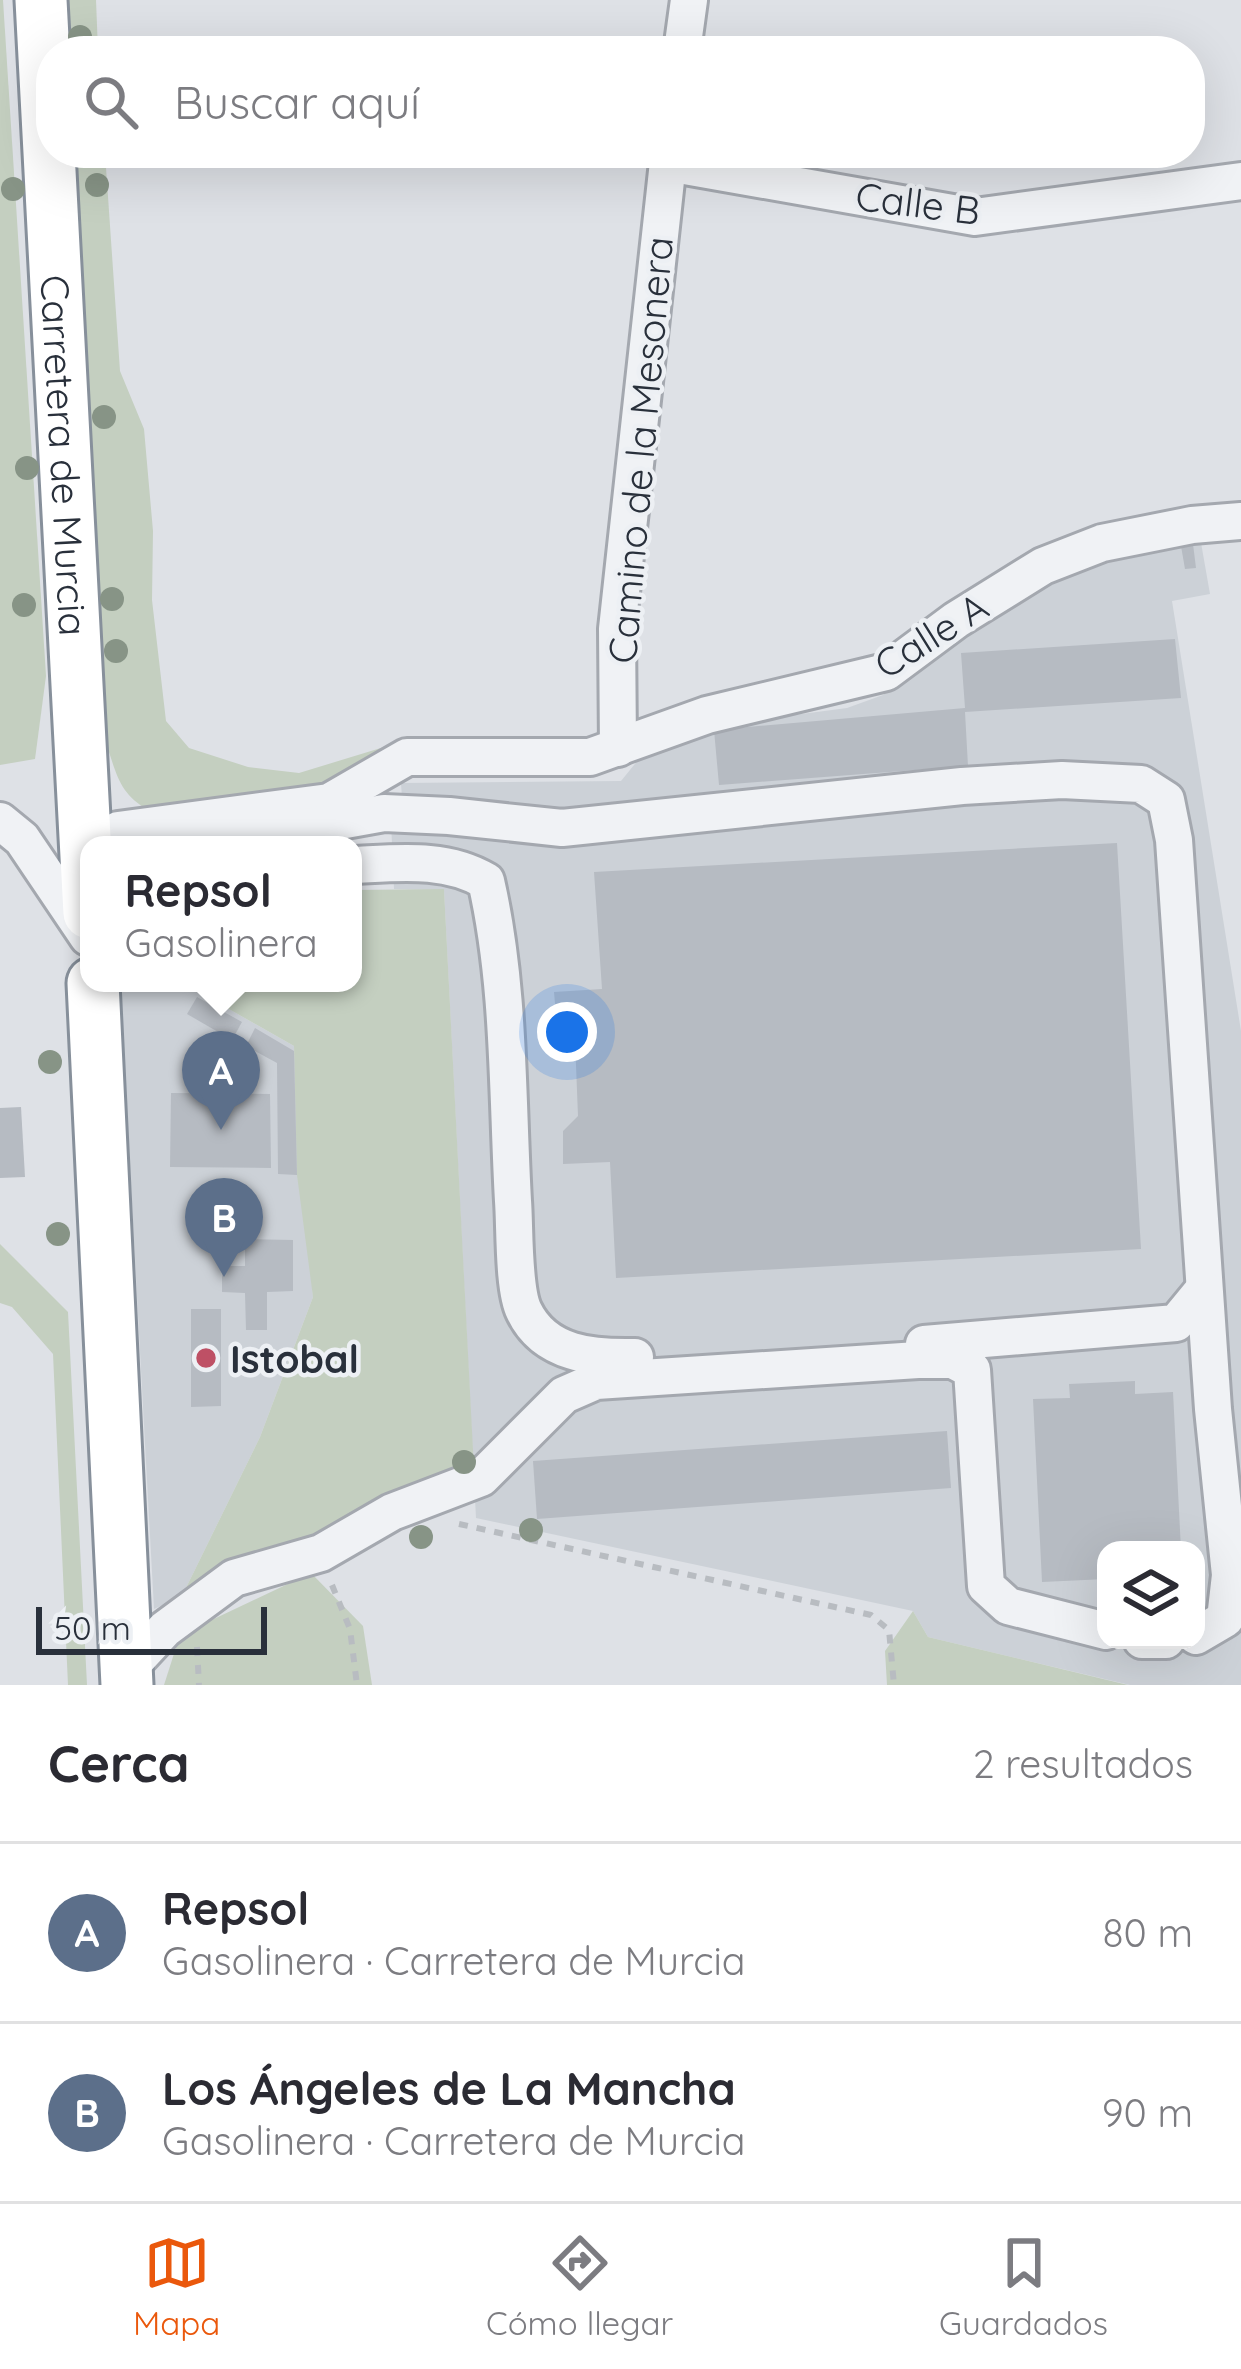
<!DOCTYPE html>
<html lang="es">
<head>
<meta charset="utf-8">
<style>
	body { margin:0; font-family:Quicksand,sans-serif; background:#f2f2f3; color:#2b2b33 }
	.controls { position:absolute; right:36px; bottom:36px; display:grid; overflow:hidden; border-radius:24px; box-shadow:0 12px 48px #0002 }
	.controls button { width:108px; height:108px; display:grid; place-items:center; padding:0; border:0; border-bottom:3px solid #e1e1e2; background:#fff; color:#2b2b33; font:60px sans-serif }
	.scale { position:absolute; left:36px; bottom:30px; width:231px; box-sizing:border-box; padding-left:12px; border:6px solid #29303b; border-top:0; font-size:33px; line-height:42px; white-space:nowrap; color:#29303b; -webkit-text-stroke:9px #edf0f4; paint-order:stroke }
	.you { position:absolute; left:567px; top:1032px; width:42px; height:42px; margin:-30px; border:9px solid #fff; border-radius:50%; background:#1a73e8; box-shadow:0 0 0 18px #1a73e833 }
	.badge { display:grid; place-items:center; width:78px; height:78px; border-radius:50%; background:#ea580c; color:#fff; font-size:39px; font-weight:700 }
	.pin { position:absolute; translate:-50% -99px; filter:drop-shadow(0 3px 6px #0008) }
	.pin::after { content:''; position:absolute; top:63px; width:42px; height:36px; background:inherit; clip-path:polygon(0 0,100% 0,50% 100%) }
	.popup { position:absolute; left:80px; top:836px; width:282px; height:156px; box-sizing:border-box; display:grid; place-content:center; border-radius:24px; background:#fff; filter:drop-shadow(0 3px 9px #0005); font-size:39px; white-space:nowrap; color:#7c7c81 }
	.popup b { font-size:45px; color:#2b2b33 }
	.popup::after { content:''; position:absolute; left:50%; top:100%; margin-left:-24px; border:24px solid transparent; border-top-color:#fff }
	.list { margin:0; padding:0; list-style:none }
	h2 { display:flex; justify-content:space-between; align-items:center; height:156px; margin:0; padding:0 48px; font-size:51px }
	h2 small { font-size:39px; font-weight:400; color:#7c7c81 }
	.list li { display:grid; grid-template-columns:78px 1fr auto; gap:36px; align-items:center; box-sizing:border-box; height:180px; padding:0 48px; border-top:3px solid #e1e1e2 }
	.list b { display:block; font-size:45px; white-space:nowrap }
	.list p { margin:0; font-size:39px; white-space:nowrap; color:#7c7c81 }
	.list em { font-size:39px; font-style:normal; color:#7c7c81 }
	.icon { flex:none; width:66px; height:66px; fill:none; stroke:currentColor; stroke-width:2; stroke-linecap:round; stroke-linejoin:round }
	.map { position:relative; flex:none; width:1241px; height:1685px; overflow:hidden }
	.search { position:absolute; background:#fff; box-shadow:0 12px 48px #0002; left:36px; right:36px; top:36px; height:132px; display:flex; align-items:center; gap:30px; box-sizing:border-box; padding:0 42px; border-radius:48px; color:#7c7c81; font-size:45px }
	.sheet { height:516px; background:#fff }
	nav { display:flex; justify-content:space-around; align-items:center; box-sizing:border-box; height:168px; border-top:3px solid #e1e1e2; background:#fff; font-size:33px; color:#7c7c81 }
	nav a { display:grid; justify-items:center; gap:6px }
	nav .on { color:#ea580c }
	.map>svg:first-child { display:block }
	.built { fill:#ccd1d7; fill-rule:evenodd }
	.green { fill:#c4cfc0 }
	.building { fill:#b6bbc2 }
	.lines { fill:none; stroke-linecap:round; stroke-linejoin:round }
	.minor-casing { stroke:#a4a8af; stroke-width:42 }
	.highway-casing { stroke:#87909b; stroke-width:57 }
	.path { stroke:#b8bcc1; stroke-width:6; stroke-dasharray:9 9; stroke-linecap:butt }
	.minor { stroke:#f0f2f5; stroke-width:36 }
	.highway { stroke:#fff; stroke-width:51 }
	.tree { fill:#879486 }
	.poi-dot { fill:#be5065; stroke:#edf0f4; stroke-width:4.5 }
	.labels { text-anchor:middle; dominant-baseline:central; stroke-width:9; stroke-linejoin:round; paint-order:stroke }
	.street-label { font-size:39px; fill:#29303b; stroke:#edf0f4 }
	.poi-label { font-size:39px; font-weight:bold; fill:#29303b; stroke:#edf0f4; text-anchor:start }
</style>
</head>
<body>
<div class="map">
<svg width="1241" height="1685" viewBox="0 0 1241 1685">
	<rect width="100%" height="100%" fill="#dee1e6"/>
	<g class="built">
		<path d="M 1200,537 L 1210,594 L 1172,601 L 1241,1031 L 1241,1685 L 1130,1685 L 928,1637 L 913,1611 L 476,1518 L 444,890 L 394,889 L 390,799 L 402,798 L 401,783 L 621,781 L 643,754 L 674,741 L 757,720 L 847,708 L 883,695 L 1001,606 L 1067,568 ZM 1106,1550 L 1196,1550 L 1196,1640 L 1106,1640 Z"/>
		<polygon points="120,983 183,983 294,1046 313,1297 260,1437 182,1596 154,1609"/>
	</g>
	<g class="green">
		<polygon points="0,0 3,0 46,676 35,759 0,765"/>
		<polygon points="64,0 96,0 98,51 67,51"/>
		<path d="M 72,153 L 105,153 L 120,371 L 144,429 L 153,531 L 152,600 L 166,721 L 189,748 L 248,767 L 299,773 L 407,740 L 309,797 L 150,811 C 119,794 117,775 106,743 Z"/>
		<polygon points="444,889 474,1469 182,1596 260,1437 313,1297 297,1175 294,1046 183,983 353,983 353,890"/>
		<polygon points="0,1244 68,1312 87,1685 68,1685 53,1354 12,1307 0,1303"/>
		<polygon points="311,1573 363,1626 372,1685 164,1685 180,1635"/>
		<polygon points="913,1611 928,1637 1128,1685 887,1685 885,1651"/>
	</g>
	<g class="building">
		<polygon points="1193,544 1196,568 1185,569 1181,546"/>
		<polygon points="1175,639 1181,698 965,712 968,766 719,785 714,730 965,708 961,653"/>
		<polygon points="1117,843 1141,1249 616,1278 610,1162 563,1164 563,1131 578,1116 575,1040 557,1026 554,992 602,989 594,872"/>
		<polygon points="197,997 242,1022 232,1040 187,1014"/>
		<polygon points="255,1028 294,1051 297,1175 278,1174 277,1063 246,1046"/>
		<polygon points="171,1093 270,1094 271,1168 170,1167"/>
		<polygon points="21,1107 25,1177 0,1178 0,1108"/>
		<polygon points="245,1239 293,1240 293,1291 267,1292 267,1330 246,1330 245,1293 222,1292 222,1266 245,1266"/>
		<polygon points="191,1309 221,1309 221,1406 191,1407"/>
		<polygon points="1135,1381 1135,1394 1173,1392 1181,1550 1106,1550 1106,1579 1042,1582 1033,1399 1070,1398 1069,1384"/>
		<polygon points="947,1431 951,1488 537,1519 533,1461"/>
	</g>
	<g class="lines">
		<g class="minor-casing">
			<g id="minor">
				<polyline points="682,51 689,0"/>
				<polyline points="668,163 975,217 1241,181"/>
				<polyline points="618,748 617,629 669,153"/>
				<polyline points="0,821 22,839 88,937"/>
				<polyline points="103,845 118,830 329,802 407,757 590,757 707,715 886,672 956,620 1043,566 1102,543 1192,525 1241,521"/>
				<polyline points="207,845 384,813 449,816 562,828 962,786 1062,780 1141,784 1166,800 1174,840 1213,1409 1230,1575 1225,1619 1196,1636"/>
				<path d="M 353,865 C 398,863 446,857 486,881 C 510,986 507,1094 513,1201 C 515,1227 513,1289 524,1311 C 545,1355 594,1358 635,1357"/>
				<polyline points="924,1344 1176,1323 1204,1289"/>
				<polyline points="1142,1640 1166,1640"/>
				<polyline points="126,1671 165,1629 234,1578 321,1553 392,1512 481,1478 564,1395 596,1381 918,1360 953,1360 972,1370 986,1586 1008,1606 1106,1631"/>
			</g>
		</g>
		<g class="highway-casing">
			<g id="highway">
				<path id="s1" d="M 41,0 L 89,913"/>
				<polyline points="93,983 127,1685"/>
			</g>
		</g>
		<g class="path">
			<polyline points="459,1524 871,1615 889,1630 894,1685"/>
			<polyline points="332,1585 350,1629 357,1685"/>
			<polyline points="197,1647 199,1685"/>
		</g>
		<use href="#minor" class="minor"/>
		<use href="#highway" class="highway"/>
	</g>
	<g class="tree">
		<circle cx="80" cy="37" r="12"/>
		<circle cx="97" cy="185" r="12"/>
		<circle cx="13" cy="189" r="12"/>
		<circle cx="104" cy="417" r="12"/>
		<circle cx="27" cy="468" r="12"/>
		<circle cx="112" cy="599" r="12"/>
		<circle cx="24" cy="605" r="12"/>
		<circle cx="116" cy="651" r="12"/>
		<circle cx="50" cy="1062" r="12"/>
		<circle cx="58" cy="1234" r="12"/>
		<circle cx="464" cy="1462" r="12"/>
		<circle cx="531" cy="1530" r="12"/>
		<circle cx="421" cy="1537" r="12"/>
	</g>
	<circle class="poi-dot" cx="206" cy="1358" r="12"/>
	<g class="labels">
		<g class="street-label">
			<text transform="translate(918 203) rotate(7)">Calle B</text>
			<text transform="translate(640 450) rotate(-85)">Camino de la Mesonera</text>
			<text stroke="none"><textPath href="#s1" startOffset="456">Carretera de Murcia</textPath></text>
			<text transform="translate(931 635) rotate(-32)">Calle A</text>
		</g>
		<g class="poi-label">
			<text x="230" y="1358">Istobal</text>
		</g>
	</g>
</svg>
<div class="controls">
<button><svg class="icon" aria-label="layers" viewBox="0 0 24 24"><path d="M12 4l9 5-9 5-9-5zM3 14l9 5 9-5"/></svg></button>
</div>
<div class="scale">50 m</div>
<div class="you"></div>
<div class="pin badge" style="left:221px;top:1130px;background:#5c6f8a">A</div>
<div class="popup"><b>Repsol</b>Gasolinera</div>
<div class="pin badge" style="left:224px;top:1277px;background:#5c6f8a">B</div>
<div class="search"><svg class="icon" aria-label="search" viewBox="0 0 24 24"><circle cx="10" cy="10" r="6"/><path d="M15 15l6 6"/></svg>Buscar aquí</div>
</div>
<section class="sheet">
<h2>Cerca<small>2 resultados</small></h2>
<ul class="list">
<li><span class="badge" style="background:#5c6f8a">A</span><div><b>Repsol</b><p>Gasolinera · Carretera de Murcia</p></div><em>80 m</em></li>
<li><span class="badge" style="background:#5c6f8a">B</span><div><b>Los Ángeles de La Mancha</b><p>Gasolinera · Carretera de Murcia</p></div><em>90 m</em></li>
</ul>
</section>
<nav>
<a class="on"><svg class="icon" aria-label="map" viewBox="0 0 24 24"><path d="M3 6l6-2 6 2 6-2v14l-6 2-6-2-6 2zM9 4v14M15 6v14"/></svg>Mapa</a>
<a><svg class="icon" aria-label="directions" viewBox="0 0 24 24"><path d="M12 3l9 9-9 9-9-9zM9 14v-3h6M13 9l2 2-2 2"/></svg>Cómo llegar</a>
<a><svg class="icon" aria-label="saved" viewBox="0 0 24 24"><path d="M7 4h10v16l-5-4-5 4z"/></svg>Guardados</a>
</nav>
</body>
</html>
